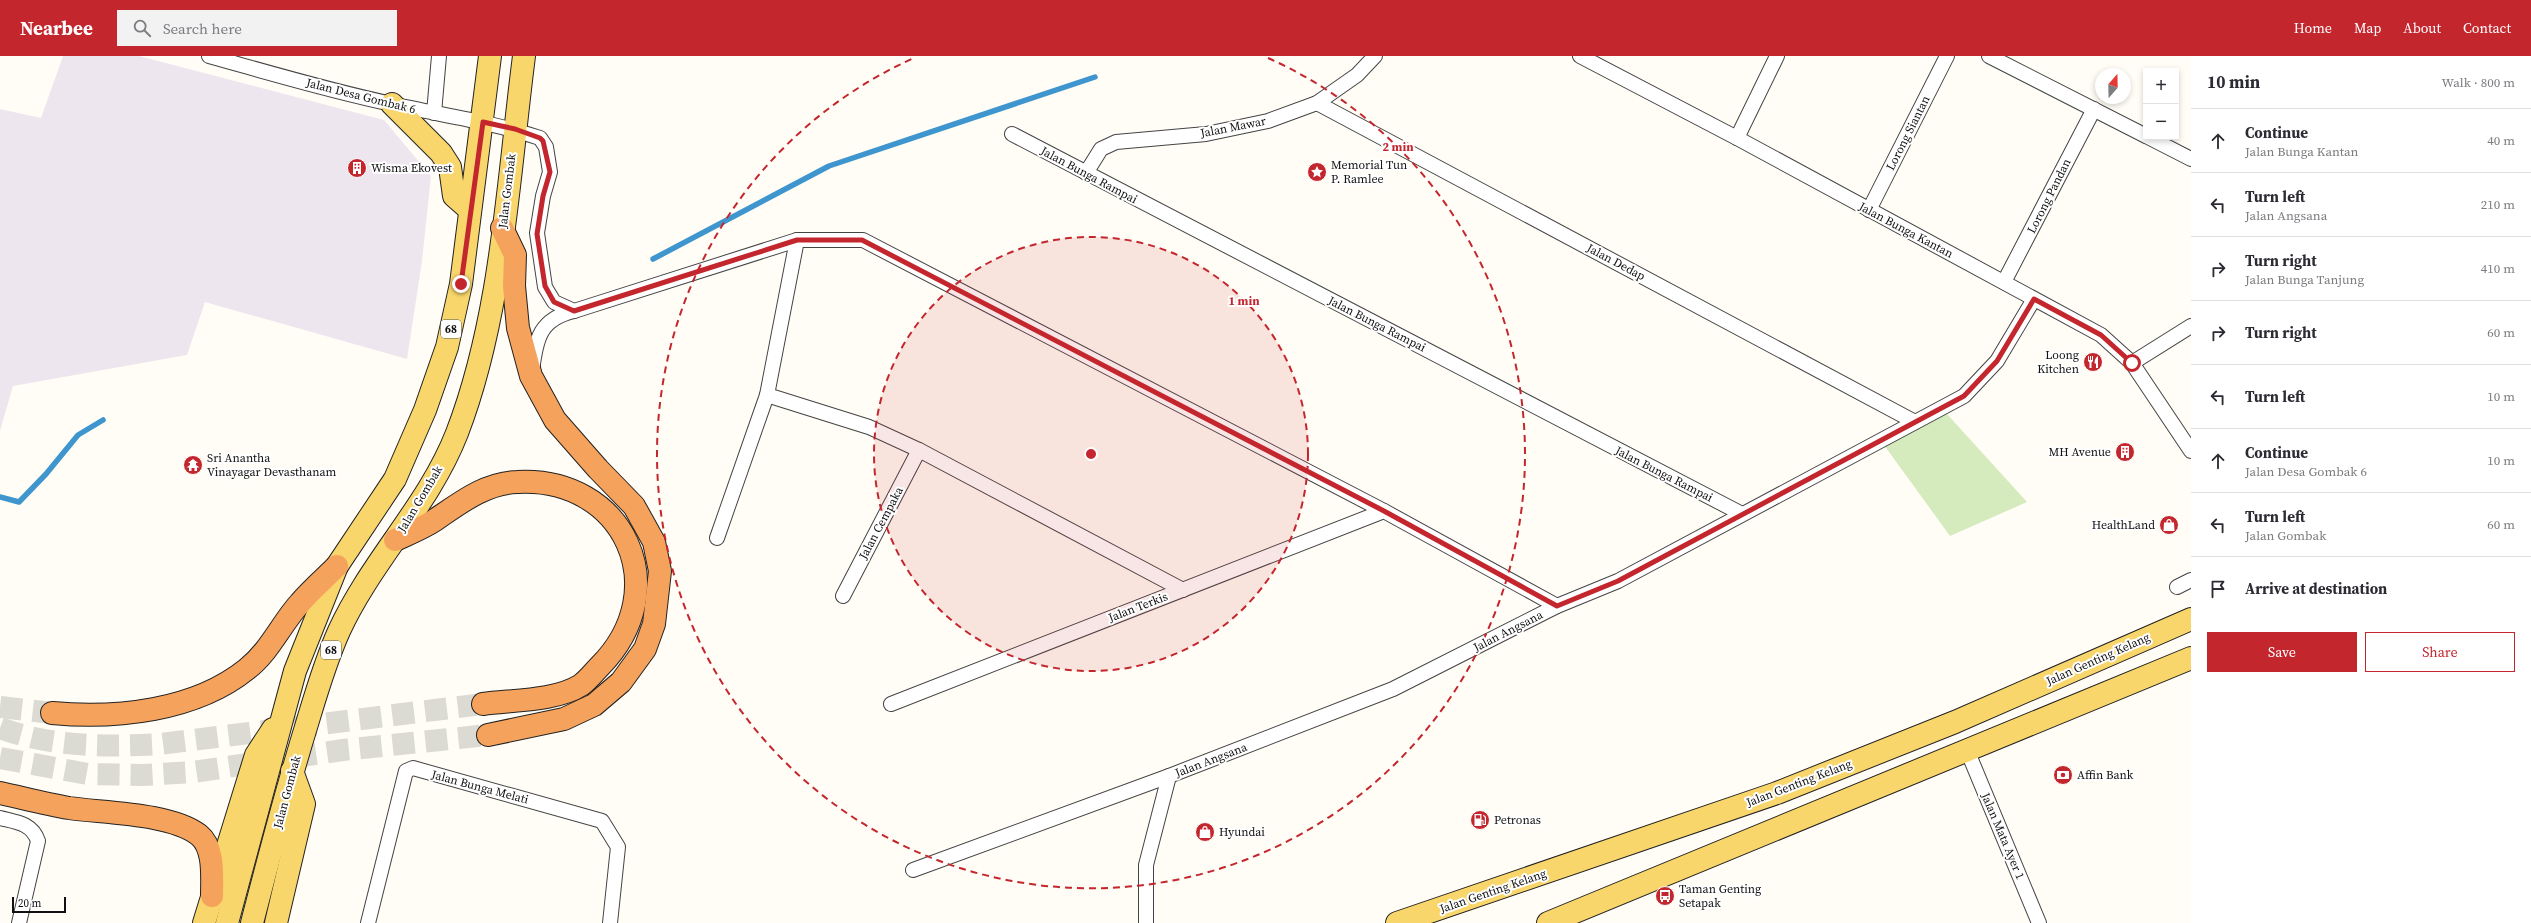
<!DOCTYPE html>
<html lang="en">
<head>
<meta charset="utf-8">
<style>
	body { margin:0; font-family:"Source Serif 4",serif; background:#f2f2f3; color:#2b2b33 }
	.controls { position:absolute; right:12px; top:12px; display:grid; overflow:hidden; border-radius:0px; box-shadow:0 2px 6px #0003 }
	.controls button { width:36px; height:36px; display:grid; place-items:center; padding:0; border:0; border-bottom:1px solid #e1e1e2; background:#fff; color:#2b2b33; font:20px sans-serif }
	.compass { position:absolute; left:2095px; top:12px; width:36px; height:36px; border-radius:50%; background:#fff; box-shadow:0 2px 6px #0003; rotate:20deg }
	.scale { position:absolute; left:12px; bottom:10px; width:54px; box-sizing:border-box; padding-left:4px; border:2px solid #111; border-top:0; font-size:11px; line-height:14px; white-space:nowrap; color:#111; -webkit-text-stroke:3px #fff; paint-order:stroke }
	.stop { position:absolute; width:12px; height:12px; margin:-9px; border:3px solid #c4262e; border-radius:50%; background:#fff }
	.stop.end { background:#c4262e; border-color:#fff; box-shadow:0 1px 4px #0008 }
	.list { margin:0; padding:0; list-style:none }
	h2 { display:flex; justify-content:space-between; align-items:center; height:52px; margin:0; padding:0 16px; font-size:17px }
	h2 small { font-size:13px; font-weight:400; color:#7c7c81 }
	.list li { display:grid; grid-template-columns:26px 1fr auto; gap:12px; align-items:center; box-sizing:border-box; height:64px; padding:0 16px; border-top:1px solid #e1e1e2 }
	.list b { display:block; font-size:15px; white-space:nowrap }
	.list p { margin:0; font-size:13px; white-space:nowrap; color:#7c7c81 }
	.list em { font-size:13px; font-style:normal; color:#7c7c81 }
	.actions { display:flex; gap:8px; padding:12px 16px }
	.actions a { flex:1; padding:9px 0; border:1px solid #c4262e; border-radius:0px; text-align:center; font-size:14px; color:#c4262e }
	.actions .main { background:#c4262e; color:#fff }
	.icon { flex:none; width:22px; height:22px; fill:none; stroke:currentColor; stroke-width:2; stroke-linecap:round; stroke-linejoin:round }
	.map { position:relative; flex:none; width:2191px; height:867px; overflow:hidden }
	header { display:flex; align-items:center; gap:24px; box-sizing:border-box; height:56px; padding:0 20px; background:#c4262e; color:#fff }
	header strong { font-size:19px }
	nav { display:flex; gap:22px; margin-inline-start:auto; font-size:14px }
	.search { width:280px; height:36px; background:#f2f2f3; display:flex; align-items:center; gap:10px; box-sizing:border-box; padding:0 14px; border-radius:0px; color:#7c7c81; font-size:15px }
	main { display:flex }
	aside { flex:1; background:#fff }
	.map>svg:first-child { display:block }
	.industrial { fill:#eee6ef }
	.green { fill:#d5ebbd }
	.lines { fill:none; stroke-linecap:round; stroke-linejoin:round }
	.stream { stroke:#3f96cf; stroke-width:5.5 }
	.motorway-tunnel { stroke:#dbdad3; stroke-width:22; stroke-dasharray:22 11; stroke-linecap:butt }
	.minor-casing { stroke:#444; stroke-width:16 }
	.primary-casing { stroke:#222; stroke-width:24 }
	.motorway-casing { stroke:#222; stroke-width:24 }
	.minor { stroke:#fff; stroke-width:14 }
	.primary { stroke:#f9d66b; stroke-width:22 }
	.motorway { stroke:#f5a25d; stroke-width:22 }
	.route { stroke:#c4262e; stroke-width:5 }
	.ring { fill:none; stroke:#c4262e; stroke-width:2; stroke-dasharray:7 5 }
	.labels { text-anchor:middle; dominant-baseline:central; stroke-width:4; stroke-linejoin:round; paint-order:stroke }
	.shield { fill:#fff; stroke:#585858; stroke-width:1 }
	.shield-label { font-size:11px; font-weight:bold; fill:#111 }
	.street-label { font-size:12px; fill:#111; stroke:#fff }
	.poi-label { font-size:12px; fill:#111; stroke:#fff; text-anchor:start }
	.centre { fill:#c4262e; stroke:#fff; stroke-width:2 }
	.ring-label { font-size:12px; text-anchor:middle; font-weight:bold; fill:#c4262e; stroke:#fff; stroke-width:4; stroke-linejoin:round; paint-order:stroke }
</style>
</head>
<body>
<header>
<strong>Nearbee</strong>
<div class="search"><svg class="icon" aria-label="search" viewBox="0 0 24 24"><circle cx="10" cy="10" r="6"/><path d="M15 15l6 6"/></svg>Search here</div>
<nav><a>Home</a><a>Map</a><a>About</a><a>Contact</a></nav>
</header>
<main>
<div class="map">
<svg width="2191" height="867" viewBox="0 0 2191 867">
	<rect width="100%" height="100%" fill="#fffdf5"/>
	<polygon class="industrial" points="63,0 139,0 384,64 431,120 422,205 407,303 205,246 187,299 13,330 0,375 0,53 41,62"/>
	<polygon class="green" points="1946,357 2027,446 1950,480 1884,389"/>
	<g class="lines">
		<g class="stream">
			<polyline points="653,203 829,110 1095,21"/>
			<polyline points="0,441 19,446 46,418 78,379 103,364"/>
		</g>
		<g class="motorway-tunnel">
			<polyline points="0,651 52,657"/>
			<path d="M 0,672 C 51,691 106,691 160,688 L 483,648"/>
			<polyline points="0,702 88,718 143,719 193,716 343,694 488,679"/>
		</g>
		<g class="minor-casing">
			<g id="minor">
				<path d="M 209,0 C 270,17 330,35 392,48 C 441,59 492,66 540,82 L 546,91 L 550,116 L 543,140 L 537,177 L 545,231 L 554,246 L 574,255 L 797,184 L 863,184 L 1384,455 L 1557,550"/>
				<polyline points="1580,0 1737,82 2101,279 2132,307 2191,395"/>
				<polyline points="1989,0 2146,80"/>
				<polyline points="1317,47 1915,366"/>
				<polyline points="434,57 439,0"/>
				<polyline points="1012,78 1742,458"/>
				<polyline points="2148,81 2191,103"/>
				<polyline points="1737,82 1777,0"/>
				<polyline points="1086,117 1101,93 1116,86 1206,78 1268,65 1317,47 1357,19 1375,0"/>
				<polyline points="1869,154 1947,0"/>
				<polyline points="2004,226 2094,53"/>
				<polyline points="2132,307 2191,270"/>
				<path d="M 532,315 C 536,282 540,263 574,255"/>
				<polyline points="767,339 869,371 919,394 1183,534"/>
				<polyline points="717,482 767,339 797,184"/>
				<polyline points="2177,531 2191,524"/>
				<polyline points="843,540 919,394"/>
				<polyline points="891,648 1384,455"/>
				<polyline points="1967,694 2039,867"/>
				<path d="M 0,762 C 16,766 32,767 38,785 L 19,867"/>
				<polyline points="913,814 1169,720 1393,633 1557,550 1618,525 1964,340 1997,305 2034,243"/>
				<polyline points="368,867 406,715 413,712 602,765 618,791 610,867"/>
				<polyline points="1146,867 1146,809 1169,720"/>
			</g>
		</g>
		<g class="primary-casing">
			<g id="primary">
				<polyline points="392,48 441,97 450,111 454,140 470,154"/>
				<polyline points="204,867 256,699 273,673"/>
				<polyline points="227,867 295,615 337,510 395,423 425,354 447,291 461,228 490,0"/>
				<path d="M 252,867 C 269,801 286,736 306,671 C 316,638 325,606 339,575 C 371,505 429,449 457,377 C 502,260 508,124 524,0"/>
				<polyline points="276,867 304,748 292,715"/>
				<polyline points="1397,867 1777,737 1955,666 2191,563"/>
				<polyline points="1548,867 2191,602"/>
			</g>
		</g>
		<g class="motorway-casing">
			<g id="motorway">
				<path d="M 395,484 C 408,478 423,472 435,464 C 460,447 485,427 517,426 C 624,420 676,533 600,610 C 594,616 588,624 581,629 C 556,645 512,644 483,648"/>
				<path d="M 52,657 C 116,663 195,655 247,613 C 270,595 281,568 300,547 C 311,534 325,522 337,510"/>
				<polyline points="488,679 564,663 594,649 621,626 645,593 654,568 660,515 654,486 634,450 598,413 555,364 531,320 518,272 514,230 515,199 502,172"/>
				<path d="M 0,737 C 23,742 46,748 69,752 C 103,757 171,757 199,779 C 215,792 212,821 212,840"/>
			</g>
		</g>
		<use href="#minor" class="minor"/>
		<use href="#primary" class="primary"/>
		<use href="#motorway" class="motorway"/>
	</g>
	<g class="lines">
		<polyline class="route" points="461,228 483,66 515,73 540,82 543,85 550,116 543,140 537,178 545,230 554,246 574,255 797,184 862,184 1384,455 1557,550 1618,525 1964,340 1997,305 2034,243 2101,279 2132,307"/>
	</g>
	<circle cx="1091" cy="398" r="217" fill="#c4262e" fill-opacity=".12"/>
	<g class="ring">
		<circle cx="1091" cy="398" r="217"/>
		<path d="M1268 2A434 434 0 1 1 914 2"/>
	</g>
	<defs>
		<g id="building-disc" transform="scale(1)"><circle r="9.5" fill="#c4262e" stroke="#fff"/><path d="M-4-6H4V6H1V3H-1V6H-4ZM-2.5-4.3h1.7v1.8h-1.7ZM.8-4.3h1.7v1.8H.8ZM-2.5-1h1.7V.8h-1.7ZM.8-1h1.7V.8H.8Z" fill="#fff"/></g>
		<g id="sight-disc" transform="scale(1)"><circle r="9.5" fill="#c4262e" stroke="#fff"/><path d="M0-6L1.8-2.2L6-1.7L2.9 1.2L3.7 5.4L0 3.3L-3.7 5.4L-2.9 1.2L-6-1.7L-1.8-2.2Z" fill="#fff"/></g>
		<g id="restaurant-disc" transform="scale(1)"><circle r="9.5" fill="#c4262e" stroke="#fff"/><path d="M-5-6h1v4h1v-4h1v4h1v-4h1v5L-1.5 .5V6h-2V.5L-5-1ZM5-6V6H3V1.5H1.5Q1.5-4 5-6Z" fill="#fff"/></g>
		<g id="temple-disc" transform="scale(1)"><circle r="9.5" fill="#c4262e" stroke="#fff"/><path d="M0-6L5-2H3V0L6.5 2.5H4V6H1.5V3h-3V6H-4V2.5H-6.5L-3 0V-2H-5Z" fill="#fff"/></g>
		<g id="shop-disc" transform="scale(1)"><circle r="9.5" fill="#c4262e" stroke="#fff"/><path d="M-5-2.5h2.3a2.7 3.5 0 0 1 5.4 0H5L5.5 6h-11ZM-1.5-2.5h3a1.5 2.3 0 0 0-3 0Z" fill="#fff"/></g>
		<g id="bank-disc" transform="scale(1)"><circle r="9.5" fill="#c4262e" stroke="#fff"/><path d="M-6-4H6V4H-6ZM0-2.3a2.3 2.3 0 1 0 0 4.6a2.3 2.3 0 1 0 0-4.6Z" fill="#fff"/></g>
		<g id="fuel-disc" transform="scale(1)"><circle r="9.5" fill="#c4262e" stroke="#fff"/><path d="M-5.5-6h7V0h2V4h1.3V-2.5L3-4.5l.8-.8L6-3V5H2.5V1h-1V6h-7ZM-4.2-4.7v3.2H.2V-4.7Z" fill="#fff"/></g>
		<g id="bus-disc" transform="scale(1)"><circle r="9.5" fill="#c4262e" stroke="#fff"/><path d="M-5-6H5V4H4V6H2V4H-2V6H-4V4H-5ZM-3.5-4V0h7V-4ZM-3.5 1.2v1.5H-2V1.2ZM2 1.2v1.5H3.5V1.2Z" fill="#fff"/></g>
	</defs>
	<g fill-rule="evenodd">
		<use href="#building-disc" x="357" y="112"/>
		<use href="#sight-disc" x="1317" y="116"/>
		<use href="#restaurant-disc" x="2093" y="306"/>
		<use href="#building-disc" x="2125" y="396"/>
		<use href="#temple-disc" x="193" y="409"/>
		<use href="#shop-disc" x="2169" y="469"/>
		<use href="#bank-disc" x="2063" y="719"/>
		<use href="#fuel-disc" x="1480" y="764"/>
		<use href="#shop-disc" x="1205" y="776"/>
		<use href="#bus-disc" x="1665" y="840"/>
	</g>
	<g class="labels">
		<g class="shield">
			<rect x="441" y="264" width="20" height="18" rx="3"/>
			<rect x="321" y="585" width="20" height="18" rx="3"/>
		</g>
		<g class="shield-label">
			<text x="451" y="273">68</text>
			<text x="331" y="594">68</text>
		</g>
		<g class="street-label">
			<text transform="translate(361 40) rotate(14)">Jalan Desa Gombak 6</text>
			<text transform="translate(1233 71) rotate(-11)">Jalan Mawar</text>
			<text transform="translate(1908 77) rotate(-63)">Lorong Siantan</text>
			<text transform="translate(1089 119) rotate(28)">Jalan Bunga Rampai</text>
			<text transform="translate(507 135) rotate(-83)">Jalan Gombak</text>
			<text transform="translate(2049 140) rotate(-63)">Lorong Pandan</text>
			<text transform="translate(1906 174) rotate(28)">Jalan Bunga Kantan</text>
			<text transform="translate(1616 206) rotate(28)">Jalan Dedap</text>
			<text transform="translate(1377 268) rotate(27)">Jalan Bunga Rampai</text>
			<text transform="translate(1664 418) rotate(27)">Jalan Bunga Rampai</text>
			<text transform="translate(420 443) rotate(-59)">Jalan Gombak</text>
			<text transform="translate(881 467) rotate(-62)">Jalan Cempaka</text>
			<text transform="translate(1138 551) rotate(-21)">Jalan Terkis</text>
			<text transform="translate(1508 575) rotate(-27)">Jalan Angsana</text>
			<text transform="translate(2098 603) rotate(-24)">Jalan Genting Kelang</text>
			<text transform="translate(1211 704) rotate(-21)">Jalan Angsana</text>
			<text transform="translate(1799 727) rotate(-21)">Jalan Genting Kelang</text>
			<text transform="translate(480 731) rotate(15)">Jalan Bunga Melati</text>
			<text transform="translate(287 736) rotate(-75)">Jalan Gombak</text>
			<text transform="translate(2003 780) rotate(67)">Jalan Mata Ayer 1</text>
			<text transform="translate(1493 835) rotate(-19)">Jalan Genting Kelang</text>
		</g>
		<g class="poi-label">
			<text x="1331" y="109">Memorial Tun<tspan x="1331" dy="14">P. Ramlee</tspan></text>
			<text x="371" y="112">Wisma Ekovest</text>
			<text x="2079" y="299" text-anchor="end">Loong<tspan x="2079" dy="14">Kitchen</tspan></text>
			<text x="2111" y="396" text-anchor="end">MH Avenue</text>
			<text x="207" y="402">Sri Anantha<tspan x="207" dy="14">Vinayagar Devasthanam</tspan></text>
			<text x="2155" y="469" text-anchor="end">HealthLand</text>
			<text x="2077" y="719">Affin Bank</text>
			<text x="1494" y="764">Petronas</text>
			<text x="1219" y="776">Hyundai</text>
			<text x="1679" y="833">Taman Genting<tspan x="1679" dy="14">Setapak</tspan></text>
		</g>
	</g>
	<circle cx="1091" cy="398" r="6" class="centre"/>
	<g class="ring-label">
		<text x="1398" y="95">2 min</text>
		<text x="1244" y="249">1 min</text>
	</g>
</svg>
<div class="controls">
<button>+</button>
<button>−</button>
</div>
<svg class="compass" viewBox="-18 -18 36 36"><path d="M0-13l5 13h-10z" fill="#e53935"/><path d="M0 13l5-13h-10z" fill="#7c7c81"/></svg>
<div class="scale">20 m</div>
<div class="stop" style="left:2132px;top:307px"></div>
<div class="stop end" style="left:461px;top:228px"></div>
</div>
<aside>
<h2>10 min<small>Walk · 800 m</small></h2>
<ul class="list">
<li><svg class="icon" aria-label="ahead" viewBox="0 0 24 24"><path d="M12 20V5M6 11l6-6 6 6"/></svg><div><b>Continue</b><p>Jalan Bunga Kantan</p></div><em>40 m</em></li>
<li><svg class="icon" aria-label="left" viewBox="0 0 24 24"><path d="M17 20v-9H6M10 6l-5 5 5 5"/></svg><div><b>Turn left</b><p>Jalan Angsana</p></div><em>210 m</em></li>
<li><svg class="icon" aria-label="right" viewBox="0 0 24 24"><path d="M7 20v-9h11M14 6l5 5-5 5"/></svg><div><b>Turn right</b><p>Jalan Bunga Tanjung</p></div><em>410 m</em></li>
<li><svg class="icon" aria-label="right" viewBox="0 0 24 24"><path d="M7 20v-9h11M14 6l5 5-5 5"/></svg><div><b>Turn right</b></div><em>60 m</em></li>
<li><svg class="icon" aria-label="left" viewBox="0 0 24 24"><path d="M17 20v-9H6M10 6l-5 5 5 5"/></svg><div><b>Turn left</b></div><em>10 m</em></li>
<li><svg class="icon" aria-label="ahead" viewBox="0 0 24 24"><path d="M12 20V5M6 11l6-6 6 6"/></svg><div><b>Continue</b><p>Jalan Desa Gombak 6</p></div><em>10 m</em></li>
<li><svg class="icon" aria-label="left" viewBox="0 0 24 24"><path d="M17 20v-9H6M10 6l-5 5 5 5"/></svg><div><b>Turn left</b><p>Jalan Gombak</p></div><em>60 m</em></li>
<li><svg class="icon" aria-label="arrive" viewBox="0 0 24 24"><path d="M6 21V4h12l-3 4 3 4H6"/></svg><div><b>Arrive at destination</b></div></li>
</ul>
<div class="actions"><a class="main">Save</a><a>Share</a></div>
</aside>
</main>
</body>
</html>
